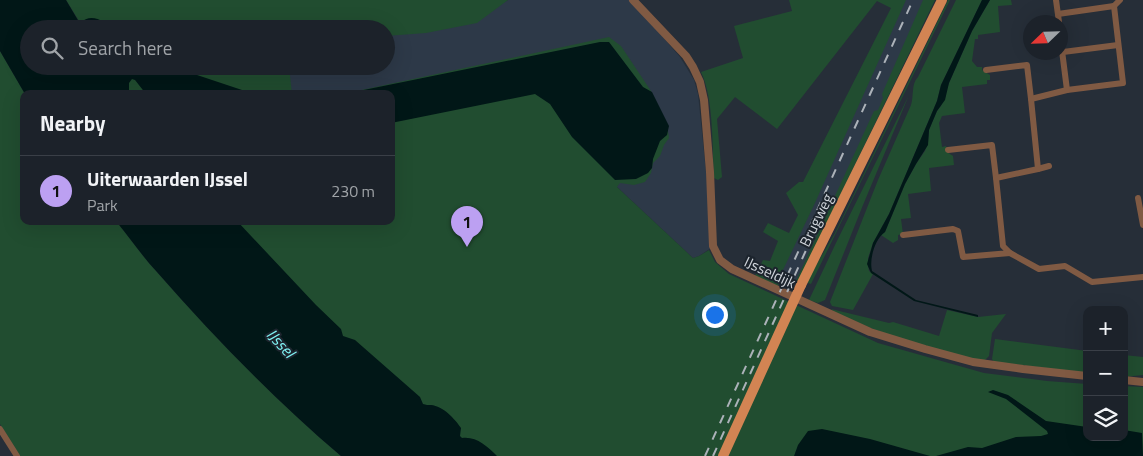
<!DOCTYPE html>
<html lang="en">
<head>
<meta charset="utf-8">
<style>
	body { margin:0; font-family:"Titillium Web",sans-serif; background:#252a32; color:#f1f3f6 }
	.controls { position:absolute; right:15px; bottom:15px; display:grid; overflow:hidden; border-radius:10px; box-shadow:0 5px 20px #0002 }
	.controls button { width:45px; height:45px; display:grid; place-items:center; padding:0; border:0; border-bottom:1px solid #3a3f47; background:#1c222a; color:#f1f3f6; font:25px sans-serif }
	.compass { position:absolute; left:1023px; top:15px; width:45px; height:45px; border-radius:50%; background:#1c222a; box-shadow:0 5px 20px #0002; rotate:247deg }
	.you { position:absolute; left:714px; top:314px; width:18px; height:18px; margin:-12px; border:4px solid #fff; border-radius:50%; background:#1a73e8; box-shadow:0 0 0 8px #1a73e833 }
	.badge { display:grid; place-items:center; width:32px; height:32px; border-radius:50%; background:#bca0f2; color:#111; font-size:16px; font-weight:700 }
	.pin { position:absolute; translate:-50% -41px; filter:drop-shadow(0 1px 2px #0008) }
	.pin::after { content:''; position:absolute; top:26px; width:18px; height:15px; background:inherit; clip-path:polygon(0 0,100% 0,50% 100%) }
	.list { margin:0; padding:0; list-style:none }
	h2 { display:flex; justify-content:space-between; align-items:center; height:65px; margin:0; padding:0 20px; font-size:21px }
	h2 small { font-size:16px; font-weight:400; color:#a0a4a8 }
	.list li { display:grid; grid-template-columns:32px 1fr auto; gap:15px; align-items:center; box-sizing:border-box; height:70px; padding:0 20px; border-top:1px solid #3a3f47 }
	.list b { display:block; font-size:19px; white-space:nowrap }
	.list p { margin:0; font-size:16px; white-space:nowrap; color:#a0a4a8 }
	.list em { font-size:16px; font-style:normal; color:#a0a4a8 }
	.icon { flex:none; width:28px; height:28px; fill:none; stroke:currentColor; stroke-width:2; stroke-linecap:round; stroke-linejoin:round }
	.map { position:relative; flex:none; width:1143px; height:456px; overflow:hidden }
	.search { position:absolute; background:#1c222a; box-shadow:0 5px 20px #0002; left:20px; top:20px; width:375px; height:55px; display:flex; align-items:center; gap:12px; box-sizing:border-box; padding:0 18px; border-radius:28px; color:#a0a4a8; font-size:19px }
	.panel { position:absolute; background:#1c222a; box-shadow:0 5px 20px #0002; left:20px; top:90px; width:375px; height:135px; border-radius:10px }
	.map>svg:first-child { display:block }
	.built { fill:#2d3948 }
	.green { fill:#214d30 }
	.water { fill:#011717 }
	.lines { fill:none; stroke-linecap:round; stroke-linejoin:round }
	.minor { stroke:#805a43; stroke-width:6 }
	.tertiary { stroke:#805a43; stroke-width:8 }
	.primary { stroke:#d28453; stroke-width:10 }
	.rail { stroke:#acb2b9; stroke-width:2; stroke-dasharray:9 9; stroke-linecap:butt }
	.primary-bridge { stroke:#d28453; stroke-width:10 }
	.labels { text-anchor:middle; dominant-baseline:central; stroke-width:4; stroke-linejoin:round; paint-order:stroke }
	.street-label { font-size:15px; fill:#d0d5db; stroke:#1c242d }
	.water-label { font-size:16px; font-style:italic; fill:#81f6f7; stroke:#1c242d }
</style>
</head>
<body>
<div class="map">
<svg width="1143" height="456" viewBox="0 0 1143 456">
	<rect width="100%" height="100%" fill="#262e38"/>
	<g class="built">
		<polygon points="508,0 631,0 680,57 694,80 698,94 709,201 711,248 699,256 693,258 616,186 652,93 290,94 288,66 386,66 386,29 497,6"/>
		<polygon points="903,0 934,0 796,283 782,277 781,271"/>
	</g>
	<g class="green">
		<polygon points="66,0 508,0 477,23 426,33 386,36 386,29 84,29"/>
		<path d="M 789,0 L 906,0 L 814,205 L 782,272 L 782,277 L 778,286 L 755,276 L 763,260 L 770,261 L 778,241 L 763,232 L 768,223 L 789,233 L 798,215 L 786,193 L 799,182 L 803,182 L 891,8 L 877,1 L 777,129 L 735,97 L 717,119 L 722,177 L 718,180 L 714,178 C 712,147 714,99 701,72 L 743,58 L 734,26 L 792,11 Z"/>
		<polygon points="923,0 935,0 797,284 795,283 874,111 878,110 883,98 882,94"/>
		<polygon points="948,0 950,0 811,284 808,283 808,279 835,233"/>
		<path d="M 956,0 L 982,0 L 941,85 L 937,101 L 889,214 L 873,243 L 868,258 L 868,266 L 869,271 L 873,274 L 853,310 L 832,306 L 830,302 L 878,180 L 911,105 C 914,95 911,84 918,77 Z"/>
		<polygon points="990,0 1011,0 1012,5 998,6 1000,32 978,35 978,39 975,39 972,61 977,67 982,67 982,70 990,75 990,80 987,80 987,84 962,87 965,113 942,116 939,123 942,147 946,146 947,152 953,156 954,165 929,168 931,191 908,194 911,218 901,219 903,234 898,235 898,240 893,243 881,235 885,232 905,184 916,164 925,151 928,142 929,130 937,111 941,106 949,83 972,31"/>
		<polygon points="609,37 621,46 651,91 667,125 669,138 664,145 660,156 653,163 651,173 645,182 634,185 620,183 617,187 693,258 699,256 709,250 715,262 729,274 878,343 984,373 1047,381 1087,384 1087,437 1124,437 1124,386 1143,387 1143,456 490,456 462,444 347,344 228,221 391,221 391,94 343,94"/>
		<path d="M 0,51 L 25,94 L 24,94 L 24,221 L 116,221 C 130,238 142,256 157,272 C 214,337 275,400 341,456 L 20,456 L 0,424 Z"/>
		<polygon points="109,66 289,66 292,94 126,94"/>
		<polygon points="909,95 863,205 825,300 818,303 809,300 835,245"/>
		<path d="M 831,309 L 889,323 L 893,322 L 939,336 L 947,310 L 978,317 L 1006,314 L 992,333 L 989,356 L 984,361 C 941,352 898,340 859,323 C 850,319 838,316 831,309 Z"/>
		<polygon points="995,339 1087,351 1087,373 994,362 992,359"/>
		<polygon points="1124,355 1143,357 1143,375 1124,377"/>
	</g>
	<g class="water">
		<path d="M 0,0 L 66,0 L 79,22 L 80,23 C 92,12 104,22 115,29 L 29,29 L 29,66 L 179,66 L 197,75 L 254,94 L 146,94 L 135,80 L 132,79 L 129,83 L 129,94 L 25,94 L 0,51 Z"/>
		<path d="M 982,0 L 990,0 L 972,31 L 949,83 L 945,100 L 937,111 L 929,130 L 928,145 L 916,164 L 905,184 L 885,232 C 875,239 869,259 872,271 L 916,300 L 978,315 L 978,317 L 914,301 L 871,273 L 867,264 L 873,243 L 889,214 L 937,101 L 941,85 Z"/>
		<polygon points="600,42 609,42 643,87 652,92 669,126 667,135 660,141 653,159 652,168 648,173 636,179 615,180 572,137 550,104 535,94 391,123 391,94 344,94"/>
		<path d="M 116,221 L 237,221 L 316,305 L 341,329 L 343,336 L 355,340 L 420,397 L 423,404 C 426,405 428,405 431,405 C 443,406 455,419 461,428 L 460,436 L 462,438 C 476,436 487,446 497,456 L 341,456 C 275,400 214,337 157,272 C 142,256 130,238 116,221 Z"/>
		<polygon points="993,390 1008,395 1046,421 1087,427 1087,437 1124,437 1124,430 1142,433 1143,456 936,456 968,447 982,448 1016,437 1041,436 1048,434 1047,431 1006,399 988,392"/>
		<polygon points="822,429 870,439 930,456 794,456 798,445 808,431"/>
	</g>
	<g class="lines">
		<g class="minor">
			<polyline points="1056,0 1059,22"/>
			<polyline points="1058,14 1114,6 1120,0"/>
			<polyline points="1063,52 1118,45"/>
			<polyline points="986,70 1027,65 1031,99"/>
			<polyline points="1067,90 1123,83 1114,6"/>
			<polyline points="948,150 992,145 996,178"/>
			<polyline points="1038,169 1049,166"/>
			<polyline points="1138,198 1143,225"/>
			<polyline points="903,235 953,229 958,231 963,257 1010,253 1003,246 996,178 1038,169 1031,99 1067,90 1060,35"/>
			<polyline points="1010,253 1039,269 1065,266 1092,282 1143,277"/>
			<polyline points="0,429 17,456"/>
		</g>
		<g class="tertiary">
			<polyline points="633,0 686,56 693,67 700,82 704,100 710,172 713,246 720,260 732,269 870,332 925,349 973,362 1023,369 1087,376"/>
			<polyline points="1124,380 1143,382"/>
		</g>
		<polyline class="primary" points="801,285 942,0"/>
		<g class="rail">
			<polyline points="705,456 913,0"/>
			<polyline points="713,456 812,237"/>
		</g>
		<polyline class="primary-bridge" points="723,456 801,285"/>
	</g>
	<g class="labels">
		<g class="street-label">
			<text transform="translate(816 220) rotate(-64)">Brugweg</text>
			<text transform="translate(770 272) rotate(25)">IJsseldijk</text>
		</g>
		<g class="water-label">
			<text transform="translate(281 343) rotate(47)">IJssel</text>
		</g>
	</g>
</svg>
<div class="controls">
<button>+</button>
<button>−</button>
<button><svg class="icon" aria-label="layers" viewBox="0 0 24 24"><path d="M12 4l9 5-9 5-9-5zM3 14l9 5 9-5"/></svg></button>
</div>
<svg class="compass" viewBox="-18 -18 36 36"><path d="M0-13l5 13h-10z" fill="#e53935"/><path d="M0 13l5-13h-10z" fill="#a0a4a8"/></svg>
<div class="you"></div>
<div class="pin badge" style="left:467px;top:247px">1</div>
<div class="search"><svg class="icon" aria-label="search" viewBox="0 0 24 24"><circle cx="10" cy="10" r="6"/><path d="M15 15l6 6"/></svg>Search here</div>
<section class="panel">
<h2>Nearby<small></small></h2>
<ul class="list">
<li><span class="badge">1</span><div><b>Uiterwaarden IJssel</b><p>Park</p></div><em>230 m</em></li>
</ul>
</section>
</div>
</body>
</html>
